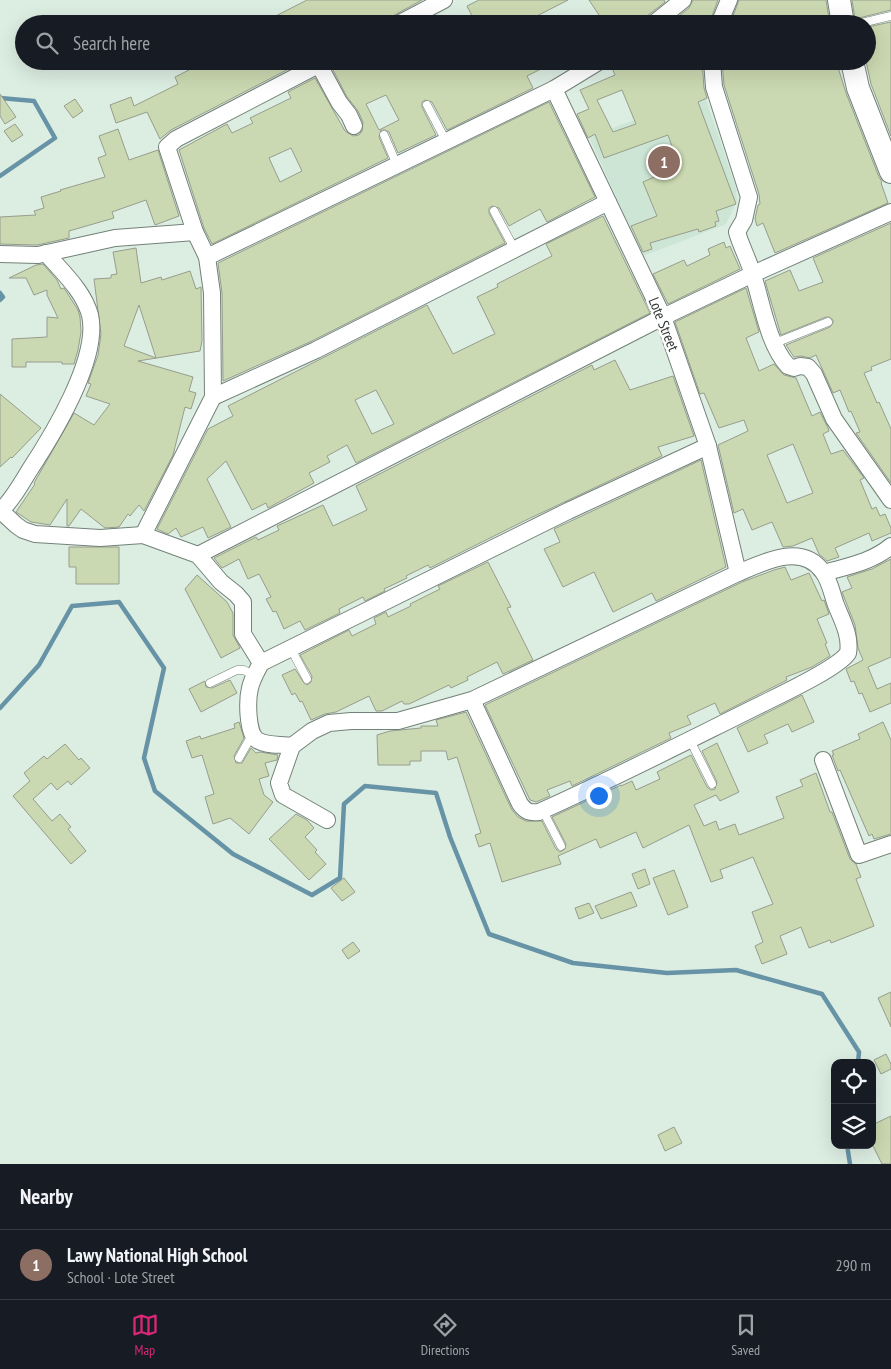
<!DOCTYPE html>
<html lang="en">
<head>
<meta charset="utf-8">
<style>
	body { margin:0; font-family:"PT Sans Narrow",sans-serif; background:#242831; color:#f1f3f6 }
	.controls { position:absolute; right:15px; bottom:15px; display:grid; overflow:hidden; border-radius:10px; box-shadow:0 5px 20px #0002 }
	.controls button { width:45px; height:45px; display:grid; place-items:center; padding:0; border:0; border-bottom:1px solid #363941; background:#171b24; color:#f1f3f6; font:25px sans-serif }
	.you { position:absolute; left:598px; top:795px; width:18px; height:18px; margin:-12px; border:4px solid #fff; border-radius:50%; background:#1a73e8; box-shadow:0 0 0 8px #1a73e833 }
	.badge { display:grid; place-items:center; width:32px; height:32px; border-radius:50%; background:#db2777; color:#fff; font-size:16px; font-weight:700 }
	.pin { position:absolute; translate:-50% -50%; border:2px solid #fff; box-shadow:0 1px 5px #0006 }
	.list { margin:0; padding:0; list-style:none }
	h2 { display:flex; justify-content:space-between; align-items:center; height:65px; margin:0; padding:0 20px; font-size:21px }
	h2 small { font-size:16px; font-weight:400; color:#9ea1a6 }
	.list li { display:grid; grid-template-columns:32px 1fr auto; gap:15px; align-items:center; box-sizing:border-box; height:70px; padding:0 20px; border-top:1px solid #363941 }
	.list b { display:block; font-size:19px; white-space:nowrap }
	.list p { margin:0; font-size:16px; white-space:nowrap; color:#9ea1a6 }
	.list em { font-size:16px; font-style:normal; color:#9ea1a6 }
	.icon { flex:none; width:28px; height:28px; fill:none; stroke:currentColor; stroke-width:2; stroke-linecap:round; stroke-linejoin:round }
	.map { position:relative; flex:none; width:891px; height:1164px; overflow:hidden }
	.search { position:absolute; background:#171b24; box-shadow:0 5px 20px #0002; left:15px; right:15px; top:15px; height:55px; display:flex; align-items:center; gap:12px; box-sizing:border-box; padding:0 18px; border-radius:28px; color:#9ea1a6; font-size:19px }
	.sheet { height:135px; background:#171b24 }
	nav { display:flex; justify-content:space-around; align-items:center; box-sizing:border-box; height:70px; border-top:1px solid #363941; background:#171b24; font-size:14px; color:#9ea1a6 }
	nav a { display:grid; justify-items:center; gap:2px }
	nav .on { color:#db2777 }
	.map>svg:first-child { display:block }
	.built { fill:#cce5d5 }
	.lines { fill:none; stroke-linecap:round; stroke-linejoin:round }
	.stream { stroke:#6793a6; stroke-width:4.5 }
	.building { fill:#cad9b1; stroke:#979d8d; fill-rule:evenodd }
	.service-casing { stroke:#738278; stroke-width:9 }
	.minor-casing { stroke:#738278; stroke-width:18 }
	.secondary-casing { stroke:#738278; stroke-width:24 }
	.service { stroke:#fff; stroke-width:8 }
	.minor { stroke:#fff; stroke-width:16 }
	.secondary { stroke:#fff; stroke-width:22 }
	.labels { text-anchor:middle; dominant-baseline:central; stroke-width:5; stroke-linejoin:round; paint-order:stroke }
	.street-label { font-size:15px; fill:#323935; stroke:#fff }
</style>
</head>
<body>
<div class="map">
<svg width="891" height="1164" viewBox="0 0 891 1164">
	<rect width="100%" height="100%" fill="#dcede2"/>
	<polygon class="built" points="704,94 736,188 737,201 726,224 643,256 589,137"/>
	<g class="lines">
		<g class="stream">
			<polyline points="0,98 34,101 55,138 0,176"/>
			<polyline points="0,293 3,297 0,300"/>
			<polyline points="0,708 39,665 72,606 119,602 164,668 144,758 155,791 233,854 312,895 340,878 344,804 365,786 436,793 450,837 489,934 573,963 667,973 736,970 822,994 859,1052 858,1063"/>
			<polyline points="847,1145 850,1164"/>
		</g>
	</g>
	<g class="building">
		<polygon points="307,0 422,0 378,24 260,24"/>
		<polygon points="479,0 568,0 533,18 534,19 525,24 476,24 467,6"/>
		<polygon points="589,0 664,0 665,2 647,16 643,24 605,24"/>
		<polygon points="693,0 718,0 709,24 669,24 689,8"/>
		<polygon points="739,0 826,0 830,24 730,24"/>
		<polygon points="852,0 891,0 891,10 855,19"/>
		<polygon points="891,22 891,136 871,84 866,61 867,61 867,27"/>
		<polygon points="198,61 304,61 171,130 160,139 147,112 116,123 110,105 131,97 134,106 178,84 175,77 189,70 187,67"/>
		<path d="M 336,61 L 557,61 L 527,76 L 533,88 L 447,130 L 432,102 L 425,100 L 422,102 L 422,107 L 436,135 L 398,153 L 389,132 L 385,130 L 381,130 L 379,137 L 388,158 L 212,244 L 204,228 L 179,150 L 227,124 L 232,133 L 253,123 L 250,118 L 291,98 L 288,92 L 315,78 L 345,131 L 353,136 L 359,135 L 362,131 L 363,122 L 358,111 L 347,97 L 332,68 ZM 386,95 L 399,120 L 379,130 L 366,104 ZM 291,148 L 302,171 L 280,182 L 269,158 Z"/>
		<path d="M 629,61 L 702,61 L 704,88 L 707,98 L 698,102 L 736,204 L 716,211 L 719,221 L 715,222 L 716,226 L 699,232 L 698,229 L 650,243 L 652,249 L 643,252 L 631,226 L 657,216 L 643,182 L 679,166 L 668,135 L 604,158 L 595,134 L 588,138 L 577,114 L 589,109 L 580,90 L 615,75 L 612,68 ZM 622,90 L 636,124 L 613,132 L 597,100 Z"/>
		<polygon points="722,61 836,61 846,93 879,177 882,182 881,183 888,203 775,253 763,223 757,226 755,219 758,205 760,204 759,194 724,85"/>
		<polygon points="0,94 16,117 5,124 0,116"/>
		<polygon points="75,99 83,111 73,118 64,106"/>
		<polygon points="549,102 595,197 547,222 540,209 509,226 499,208 492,206 489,208 489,213 505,243 312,341 223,381 222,293 218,263"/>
		<polygon points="15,124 23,135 12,142 4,131"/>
		<polygon points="118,129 129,160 158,150 179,216 155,225 146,200 112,212 114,218 69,231 69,238 37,245 0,244 0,217 36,215 34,211 44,208 41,197 61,191 60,190 105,177 98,158 106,155 99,136"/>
		<path d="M 603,216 L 650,313 L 356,463 L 347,445 L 327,456 L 330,462 L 309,473 L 314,483 L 268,508 L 266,503 L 252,510 L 226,461 L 207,479 L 231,527 L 208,538 L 203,527 L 181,537 L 176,528 L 168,534 L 157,529 L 208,429 L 233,416 L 228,406 L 427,305 L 453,354 L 490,336 L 495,334 L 477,297 L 498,287 L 497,284 L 552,256 L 546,244 ZM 376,390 L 394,424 L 372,434 L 355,400 Z"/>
		<polygon points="891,223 891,359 871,367 872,370 864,373 877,403 879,402 891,429 891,483 856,433 860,432 851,411 849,412 840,390 833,393 816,355 810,358 801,356 794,357 786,345 830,327 833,323 833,320 829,317 826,317 781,335 765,281 790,270 799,291 823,282 813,258"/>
		<polygon points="724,242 726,248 730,246 740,269 668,304 653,274 684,260 687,266 710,255 708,249"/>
		<path d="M 136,248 L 141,283 L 161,277 L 162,280 L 190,271 L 196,289 L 201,287 L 202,341 L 200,351 L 138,361 L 193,377 L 189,391 L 196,393 L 191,409 L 185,407 L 173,455 L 144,511 L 139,505 L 130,516 L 128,514 L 119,527 L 105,528 L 81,509 L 69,526 L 67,526 L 67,499 L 50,525 L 31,522 L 16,512 L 35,484 L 34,483 L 74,413 L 94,425 L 110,404 L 86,396 L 91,384 L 88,383 L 98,355 L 101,334 L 94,279 L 111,278 L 111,275 L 117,274 L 113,252 ZM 139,305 L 156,358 L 124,346 Z"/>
		<polygon points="43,264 57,280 61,289 64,288 78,310 80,317 81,332 78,350 74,364 62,364 62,362 26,362 26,367 12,367 12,339 47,337 47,317 58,318 47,295 47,290 34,295 26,278 9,278 36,265"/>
		<path d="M 746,288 L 759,332 L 746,338 L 759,371 L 774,364 L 784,375 L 796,378 L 812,416 L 820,412 L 828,428 L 829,431 L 823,434 L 831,454 L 843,450 L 864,478 L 860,480 L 872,509 L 876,507 L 880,516 L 885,514 L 891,528 L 891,533 L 872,541 L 869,533 L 835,548 L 839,557 L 827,561 L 819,554 L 812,538 L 793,546 L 783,547 L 772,522 L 752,530 L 743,509 L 734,513 L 718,445 L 748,431 L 744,420 L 719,428 L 704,393 L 700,394 L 675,322 ZM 793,444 L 813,493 L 787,503 L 767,455 Z"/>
		<polygon points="615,360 630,390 673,376 694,436 658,447 662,456 522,522 430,568 428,565 406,576 407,578 384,589 385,591 365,601 363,597 339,609 340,613 305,630 300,621 284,629 276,611 273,612 266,599 271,597 259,574 248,579 239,559 222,568 214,558 256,537 258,540 279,530 277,526 323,505 333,526 367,510 356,486 592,365 594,370"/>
		<polygon points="0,394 41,428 12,458 11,457 0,467"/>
		<polygon points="701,460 726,567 656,601 652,593 613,612 594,572 563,587 544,549 560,542 554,529"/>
		<polygon points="69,547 119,547 119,584 76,584 76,567 69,567"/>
		<polygon points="891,559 891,657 868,667 877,689 891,683 891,703 870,712 862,693 859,694 854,681 851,682 846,669 863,660 858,648 855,625 842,592 852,588 847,577 872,569"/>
		<polygon points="488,562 511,607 507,608 533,660 503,674 497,662 467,677 468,680 451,688 449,685 409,704 404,704 402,701 382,711 376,711 369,696 336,712 325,714 311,720 302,701 300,702 295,693 292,695 282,675 295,669 304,683 307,685 311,682 312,676 300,655 349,630 352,636 376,624 374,618 386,612 388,617 411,606 410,604 440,589 438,586"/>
		<polygon points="785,567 791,580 809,573 822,601 824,600 829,614 817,619 827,643 825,644 830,656 812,667 786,677 787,680 720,714 715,703 687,716 691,724 669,733 671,738 572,786 570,781 547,790 550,796 536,802 530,800 485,705 742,582 774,570"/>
		<polygon points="197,575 227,602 233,613 233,635 240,648 221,658 185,589"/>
		<polygon points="230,680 237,693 201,712 189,689 205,681 206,687 212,688"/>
		<polygon points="802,695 814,722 792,732 788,724 764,735 768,743 748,752 737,728"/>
		<polygon points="466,712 512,810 518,817 526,821 542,821 556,849 560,852 565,849 566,844 552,817 621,785 621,786 632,781 636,790 660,779 657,772 691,755 707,787 711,790 715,789 717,782 702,751 717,743 739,792 720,801 716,795 694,805 704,826 716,821 719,830 735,824 739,835 784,818 776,797 803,786 800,780 816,773 830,812 832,812 850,859 856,864 861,877 856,879 874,926 831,943 830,940 809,948 801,927 780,936 787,954 762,964 755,946 763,942 752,912 773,904 753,857 720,870 723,878 711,882 689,825 643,848 636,832 600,848 596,839 558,856 561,864 502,882 490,843 479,847 475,835 481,833 457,757 448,760 446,751 421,751 421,761 410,761 410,765 378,765 377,735 390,731 421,728 421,726 438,726 436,720"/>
		<polygon points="239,722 244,738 234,756 236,763 242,763 251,748 256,753 260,752 278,755 277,760 265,763 269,776 259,779 264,795 273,802 249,834 230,818 213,824 205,797 214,794 202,755 192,758 186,741 200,736 201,739 235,728 234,724"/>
		<polygon points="883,722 891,740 891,834 874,839 872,834 869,836 840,770 838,771 832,755 834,755 832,751 860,739 858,734"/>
		<polygon points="65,744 79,760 81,758 90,768 71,785 68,781 57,790 51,783 33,799 52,821 60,814 71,827 68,829 86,851 71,864 13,796 30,781 24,773 44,756 47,759"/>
		<polygon points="296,814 307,820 314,828 305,837 317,850 315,852 326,864 309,880 269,839"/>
		<polygon points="645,869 650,884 638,889 632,874"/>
		<polygon points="674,870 688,907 668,915 653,878"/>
		<polygon points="344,878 355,892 342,901 331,888"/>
		<polygon points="631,892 637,906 601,919 595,906"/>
		<polygon points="589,903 594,913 579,919 575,908"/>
		<polygon points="353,942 360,951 348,959 342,950"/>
		<polygon points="891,992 891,1027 878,998"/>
		<polygon points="886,1054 891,1064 891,1069 881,1074 874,1060"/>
		<polygon points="891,1116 891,1164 882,1164 872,1144 872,1125"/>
		<polygon points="674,1127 682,1143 665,1151 658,1135"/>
	</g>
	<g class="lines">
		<g class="service-casing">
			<g id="service">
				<polyline points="425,10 433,24"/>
				<polyline points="857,24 891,16"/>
				<polyline points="427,105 446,141"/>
				<polyline points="384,135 397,165"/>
				<polyline points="494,211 515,250"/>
				<polyline points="775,343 828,322"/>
				<polyline points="290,647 307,679"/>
				<polyline points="210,683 237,670 244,670 254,676"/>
				<polyline points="690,740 712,784"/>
				<polyline points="239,758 252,735"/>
				<polyline points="543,811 561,846"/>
			</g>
		</g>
		<g class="minor-casing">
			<g id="minor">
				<polyline points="398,24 444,0"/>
				<polyline points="653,24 683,0"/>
				<polyline points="719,24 729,0"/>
				<path d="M 712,61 L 714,87 L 749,197 L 744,220 L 737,232 C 741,246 748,259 752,272 C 762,301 767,343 788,366 L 794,368 L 800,366 L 808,367 L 814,374 L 834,419 L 891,500"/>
				<polyline points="319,65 339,102 349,115 354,126"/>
				<polyline points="554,89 663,317 708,446 738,573"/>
				<polyline points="0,254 38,255 115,238 195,232"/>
				<polyline points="207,257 554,89 600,61"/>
				<polyline points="213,397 316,350 608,202"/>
				<path d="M 0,511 C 11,502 21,484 29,471 C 52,436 100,358 90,315 C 83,290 62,272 46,253"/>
				<polyline points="1,511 16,525 23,530 35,534 100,538 143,535"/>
				<polyline points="198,555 663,317 753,274 891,212"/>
				<path d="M 824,573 C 848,566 872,562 891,546"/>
				<polyline points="261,663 243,634 243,602 236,594 221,582 198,555 143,535 213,397 212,293 207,257 195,232 167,147 176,139 326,61"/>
				<path d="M 292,746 C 281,744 266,746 257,740 C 247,733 247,700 250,688 C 252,679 257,671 261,663 L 568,511 L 708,446"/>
				<polyline points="823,760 859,855 891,844"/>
				<path d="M 327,820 L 283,795 L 279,783 L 292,746 L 312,731 L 329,723 L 351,721 L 398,721 L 472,700 L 738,573 C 764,562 802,542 823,572 C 830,581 832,594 836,605 C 842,620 851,636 848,653 C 838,668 782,694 764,703 C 689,740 615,778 539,812 C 530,813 526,812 520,804 L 472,700"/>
			</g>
		</g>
		<g class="secondary-casing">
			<g id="secondary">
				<polyline points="839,0 843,24"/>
				<polyline points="852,61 858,88 891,172"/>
			</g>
		</g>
		<use href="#service" class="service"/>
		<use href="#minor" class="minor"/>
		<use href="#secondary" class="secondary"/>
	</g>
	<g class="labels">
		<g class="street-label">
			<text transform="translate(664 324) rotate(68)">Lote Street</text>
		</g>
	</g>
</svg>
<div class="controls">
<button><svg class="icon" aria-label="locate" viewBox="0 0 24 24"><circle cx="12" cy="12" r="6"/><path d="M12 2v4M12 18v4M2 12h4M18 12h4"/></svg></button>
<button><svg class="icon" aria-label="layers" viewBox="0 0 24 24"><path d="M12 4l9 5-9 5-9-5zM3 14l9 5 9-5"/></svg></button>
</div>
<div class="you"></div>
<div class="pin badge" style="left:664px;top:162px;background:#8d6e63">1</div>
<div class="search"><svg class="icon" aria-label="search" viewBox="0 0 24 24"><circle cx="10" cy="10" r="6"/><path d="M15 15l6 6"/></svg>Search here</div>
</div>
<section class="sheet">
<h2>Nearby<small></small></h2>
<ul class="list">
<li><span class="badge" style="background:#8d6e63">1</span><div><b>Lawy National High School</b><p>School · Lote Street</p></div><em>290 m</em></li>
</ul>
</section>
<nav>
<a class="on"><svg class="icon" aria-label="map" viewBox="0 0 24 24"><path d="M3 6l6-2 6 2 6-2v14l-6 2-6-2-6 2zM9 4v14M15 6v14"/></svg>Map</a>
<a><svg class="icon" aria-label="directions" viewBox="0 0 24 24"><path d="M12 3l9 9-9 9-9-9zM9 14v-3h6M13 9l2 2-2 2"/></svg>Directions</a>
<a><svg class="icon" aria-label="saved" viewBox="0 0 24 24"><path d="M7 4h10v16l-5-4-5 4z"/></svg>Saved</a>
</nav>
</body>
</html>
